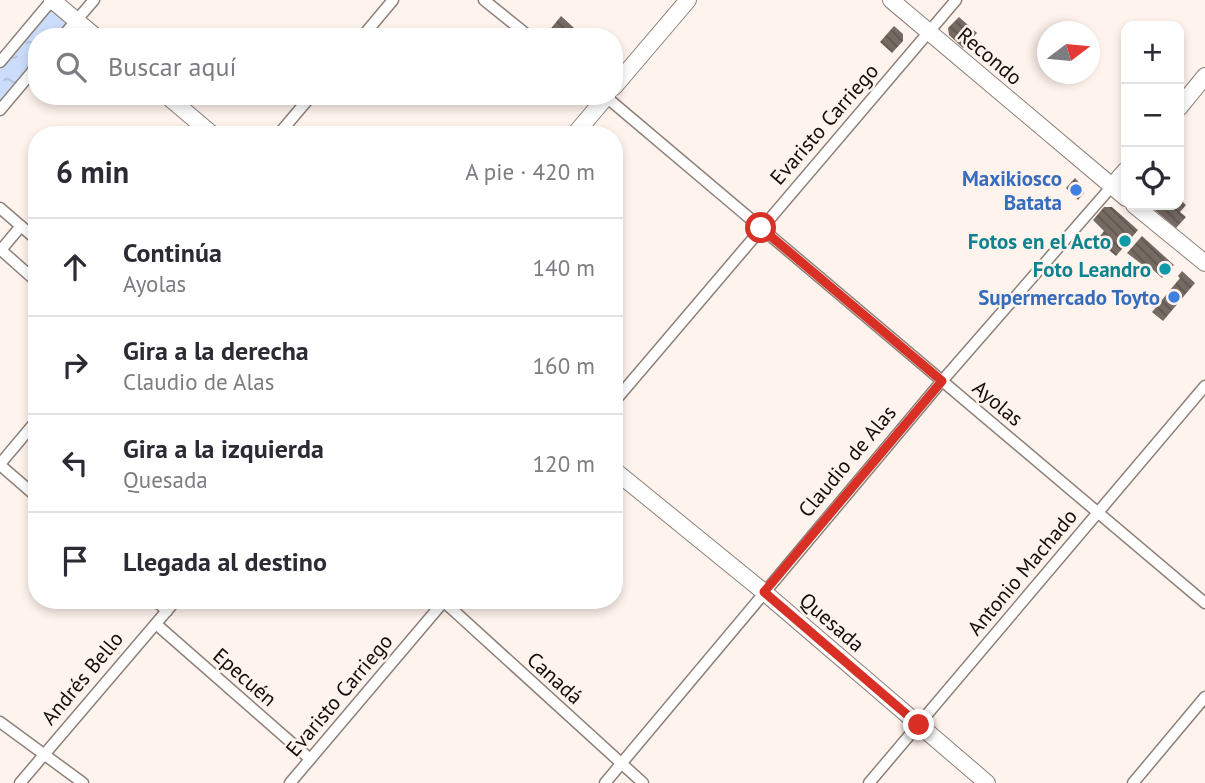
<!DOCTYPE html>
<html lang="es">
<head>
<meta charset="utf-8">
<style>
	body { margin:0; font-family:"PT Sans",sans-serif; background:#f2f2f3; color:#2b2b33 }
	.controls { position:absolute; right:21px; top:21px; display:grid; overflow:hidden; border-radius:14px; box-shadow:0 4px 10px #0003 }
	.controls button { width:63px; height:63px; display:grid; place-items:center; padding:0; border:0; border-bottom:2px solid #e1e1e2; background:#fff; color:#2b2b33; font:35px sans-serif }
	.compass { position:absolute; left:1037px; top:21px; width:63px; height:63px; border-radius:50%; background:#fff; box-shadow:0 4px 10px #0003; rotate:74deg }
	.stop { position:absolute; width:21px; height:21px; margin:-16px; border:5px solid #d93025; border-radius:50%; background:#fff }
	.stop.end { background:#d93025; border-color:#fff; box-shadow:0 2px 7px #0008 }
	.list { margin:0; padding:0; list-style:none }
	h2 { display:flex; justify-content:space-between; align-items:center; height:91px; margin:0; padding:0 28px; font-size:30px }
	h2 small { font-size:23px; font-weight:400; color:#7c7c81 }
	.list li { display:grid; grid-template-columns:46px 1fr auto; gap:21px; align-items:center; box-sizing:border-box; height:98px; padding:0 28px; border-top:2px solid #e1e1e2 }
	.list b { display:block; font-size:26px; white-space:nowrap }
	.list p { margin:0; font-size:23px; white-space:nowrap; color:#7c7c81 }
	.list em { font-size:23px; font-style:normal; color:#7c7c81 }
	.icon { flex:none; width:38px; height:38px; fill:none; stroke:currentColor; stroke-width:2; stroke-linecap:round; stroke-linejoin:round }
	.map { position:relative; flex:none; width:1205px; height:783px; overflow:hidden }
	.search { position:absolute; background:#fff; box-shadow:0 4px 10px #0003; left:28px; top:28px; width:595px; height:77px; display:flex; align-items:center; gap:18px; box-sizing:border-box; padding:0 24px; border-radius:28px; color:#7c7c81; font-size:26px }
	.panel { position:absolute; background:#fff; box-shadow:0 4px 10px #0003; left:28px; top:126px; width:595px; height:483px; border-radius:28px }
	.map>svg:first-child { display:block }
	.water { fill:url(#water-ripples) }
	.building { fill:url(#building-back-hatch) }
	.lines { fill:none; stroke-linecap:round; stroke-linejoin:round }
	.street-casing { stroke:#8d8079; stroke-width:13 }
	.secondary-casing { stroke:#8d8079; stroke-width:18 }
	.street { stroke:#fff; stroke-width:10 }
	.secondary { stroke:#fff; stroke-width:16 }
	.route { stroke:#d93025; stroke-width:9 }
	.shop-dot { fill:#3f7fe0; stroke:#fff3ed; stroke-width:2.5 }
	.culture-dot { fill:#0f9aa8; stroke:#fff3ed; stroke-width:2.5 }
	.labels { text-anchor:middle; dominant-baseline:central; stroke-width:5; stroke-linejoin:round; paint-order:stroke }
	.street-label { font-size:21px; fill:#120d0b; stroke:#fff3ed }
	.shop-label { font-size:21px; font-weight:bold; fill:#366cbe; stroke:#fff3ed; text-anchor:end }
	.culture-label { font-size:21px; font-weight:bold; fill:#0d838f; stroke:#fff3ed; text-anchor:end }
</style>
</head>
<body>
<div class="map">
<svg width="1205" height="783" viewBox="0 0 1205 783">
	<defs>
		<pattern id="water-ripples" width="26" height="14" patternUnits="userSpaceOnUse" patternTransform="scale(1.75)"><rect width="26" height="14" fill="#cbddfa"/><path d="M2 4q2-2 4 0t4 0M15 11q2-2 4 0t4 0" fill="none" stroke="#adbcd5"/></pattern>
		<pattern id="building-back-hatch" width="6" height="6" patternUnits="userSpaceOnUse" patternTransform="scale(1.75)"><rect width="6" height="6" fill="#766a63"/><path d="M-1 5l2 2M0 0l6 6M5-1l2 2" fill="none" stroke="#5f5650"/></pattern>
	</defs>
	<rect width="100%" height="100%" fill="#fff3ed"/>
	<polygon class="water" points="51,10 67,24 56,37 37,37 37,59 0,102 0,70"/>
	<g class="building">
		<polygon points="561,16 574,28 567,37 544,37"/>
		<polygon points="959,17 977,33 963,48 949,35 948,28"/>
		<polygon points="894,26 903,34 903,41 892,53 880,42"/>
		<polygon points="1075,178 1083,187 1084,193 1078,200 1066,188"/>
		<polygon points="1179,198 1186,205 1180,212 1186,217 1176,228 1149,205 1179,205"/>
		<polygon points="1104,207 1112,207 1138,230 1116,256 1097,240 1104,231 1093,220"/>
		<polygon points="1142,236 1174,265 1162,278 1150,267 1148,269 1127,253"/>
		<polygon points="1182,271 1195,283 1163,321 1152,312 1180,278 1178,276"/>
	</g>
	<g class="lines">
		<g class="street-casing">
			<g id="street">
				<polyline points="484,0 530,37"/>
				<polyline points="62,37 94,0"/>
				<polyline points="362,37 393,0"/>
				<polyline points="0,62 52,0"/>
				<polyline points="605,96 1205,603"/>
				<polyline points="0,110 37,66"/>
				<polyline points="278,135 311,96"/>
				<polyline points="0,208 37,240"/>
				<polyline points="1,250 37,282"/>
				<polyline points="0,251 21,226"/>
				<polyline points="614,402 956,0"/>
				<polyline points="0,464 37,420"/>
				<polyline points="0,465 37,497"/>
				<polyline points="155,600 167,611"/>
				<polyline points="442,600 643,783"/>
				<polyline points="156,624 310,759"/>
				<polyline points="0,722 83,783"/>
				<polyline points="20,783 176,600"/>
				<polyline points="290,783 445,600"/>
				<polyline points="605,783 942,381 1112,186"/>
				<polyline points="869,783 1205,386"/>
				<polyline points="1133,783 1205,697"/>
			</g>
		</g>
		<g class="secondary-casing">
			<g id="secondary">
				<polyline points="52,0 96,37"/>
				<polyline points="891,0 1126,198"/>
				<polyline points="614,87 688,0"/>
				<polyline points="167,96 213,135"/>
				<polyline points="1179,108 1205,76"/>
				<polyline points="574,135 607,96"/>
				<polyline points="1112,186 1126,170"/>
				<polyline points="1134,205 1205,263"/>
				<polyline points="614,470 764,592 987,783"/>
			</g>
		</g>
		<use href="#street" class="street"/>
		<use href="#secondary" class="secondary"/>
	</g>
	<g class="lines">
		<polyline class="route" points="761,228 942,381 764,592 919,725"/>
	</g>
	<g class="shop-dot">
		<circle cx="1076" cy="190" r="7"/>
		<circle cx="1174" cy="297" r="7"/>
	</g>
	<g class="culture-dot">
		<circle cx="1125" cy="241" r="7"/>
		<circle cx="1165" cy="269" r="7"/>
	</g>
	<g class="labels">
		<g class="street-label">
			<text transform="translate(990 56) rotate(40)">Recondo</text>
			<text transform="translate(824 124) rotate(-49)">Evaristo Carriego</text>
			<text transform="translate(998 403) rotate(40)">Ayolas</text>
			<text transform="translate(847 461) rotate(-50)">Claudio de Alas</text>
			<text transform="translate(1022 572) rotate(-50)">Antonio Machado</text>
			<text transform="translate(832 622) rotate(41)">Quesada</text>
			<text transform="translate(245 677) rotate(41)">Epecuén</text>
			<text transform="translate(82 678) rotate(-50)">Andrés Bello</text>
			<text transform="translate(555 678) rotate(42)">Canadá</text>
			<text transform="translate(339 695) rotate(-50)">Evaristo Carriego</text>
		</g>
		<g class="shop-label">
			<text x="1062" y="178">Maxikiosco<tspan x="1062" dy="24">Batata</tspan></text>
			<text x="1160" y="297">Supermercado Toyto</text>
		</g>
		<g class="culture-label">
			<text x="1111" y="241">Fotos en el Acto</text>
			<text x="1151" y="269">Foto Leandro</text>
		</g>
	</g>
</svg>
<div class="controls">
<button>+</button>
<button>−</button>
<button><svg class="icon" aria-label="locate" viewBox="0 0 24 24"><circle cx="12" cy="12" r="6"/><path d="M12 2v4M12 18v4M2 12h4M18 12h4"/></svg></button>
</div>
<svg class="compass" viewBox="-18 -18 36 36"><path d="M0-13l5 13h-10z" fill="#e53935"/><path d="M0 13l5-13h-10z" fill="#7c7c81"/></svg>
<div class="stop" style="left:761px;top:228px"></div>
<div class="stop end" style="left:919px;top:725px"></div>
<div class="search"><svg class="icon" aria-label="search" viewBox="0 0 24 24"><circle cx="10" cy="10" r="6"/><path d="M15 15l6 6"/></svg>Buscar aquí</div>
<section class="panel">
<h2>6 min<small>A pie · 420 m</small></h2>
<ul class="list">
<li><svg class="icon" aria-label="ahead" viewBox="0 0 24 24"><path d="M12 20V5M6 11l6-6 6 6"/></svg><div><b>Continúa</b><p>Ayolas</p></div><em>140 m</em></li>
<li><svg class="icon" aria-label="right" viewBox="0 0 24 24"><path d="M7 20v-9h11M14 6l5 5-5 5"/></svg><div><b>Gira a la derecha</b><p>Claudio de Alas</p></div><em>160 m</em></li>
<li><svg class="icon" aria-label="left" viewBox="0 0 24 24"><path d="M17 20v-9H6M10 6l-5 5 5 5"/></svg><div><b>Gira a la izquierda</b><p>Quesada</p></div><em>120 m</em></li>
<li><svg class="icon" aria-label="arrive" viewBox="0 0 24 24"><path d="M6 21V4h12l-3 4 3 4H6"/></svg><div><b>Llegada al destino</b></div></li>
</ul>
</section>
</div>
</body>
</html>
